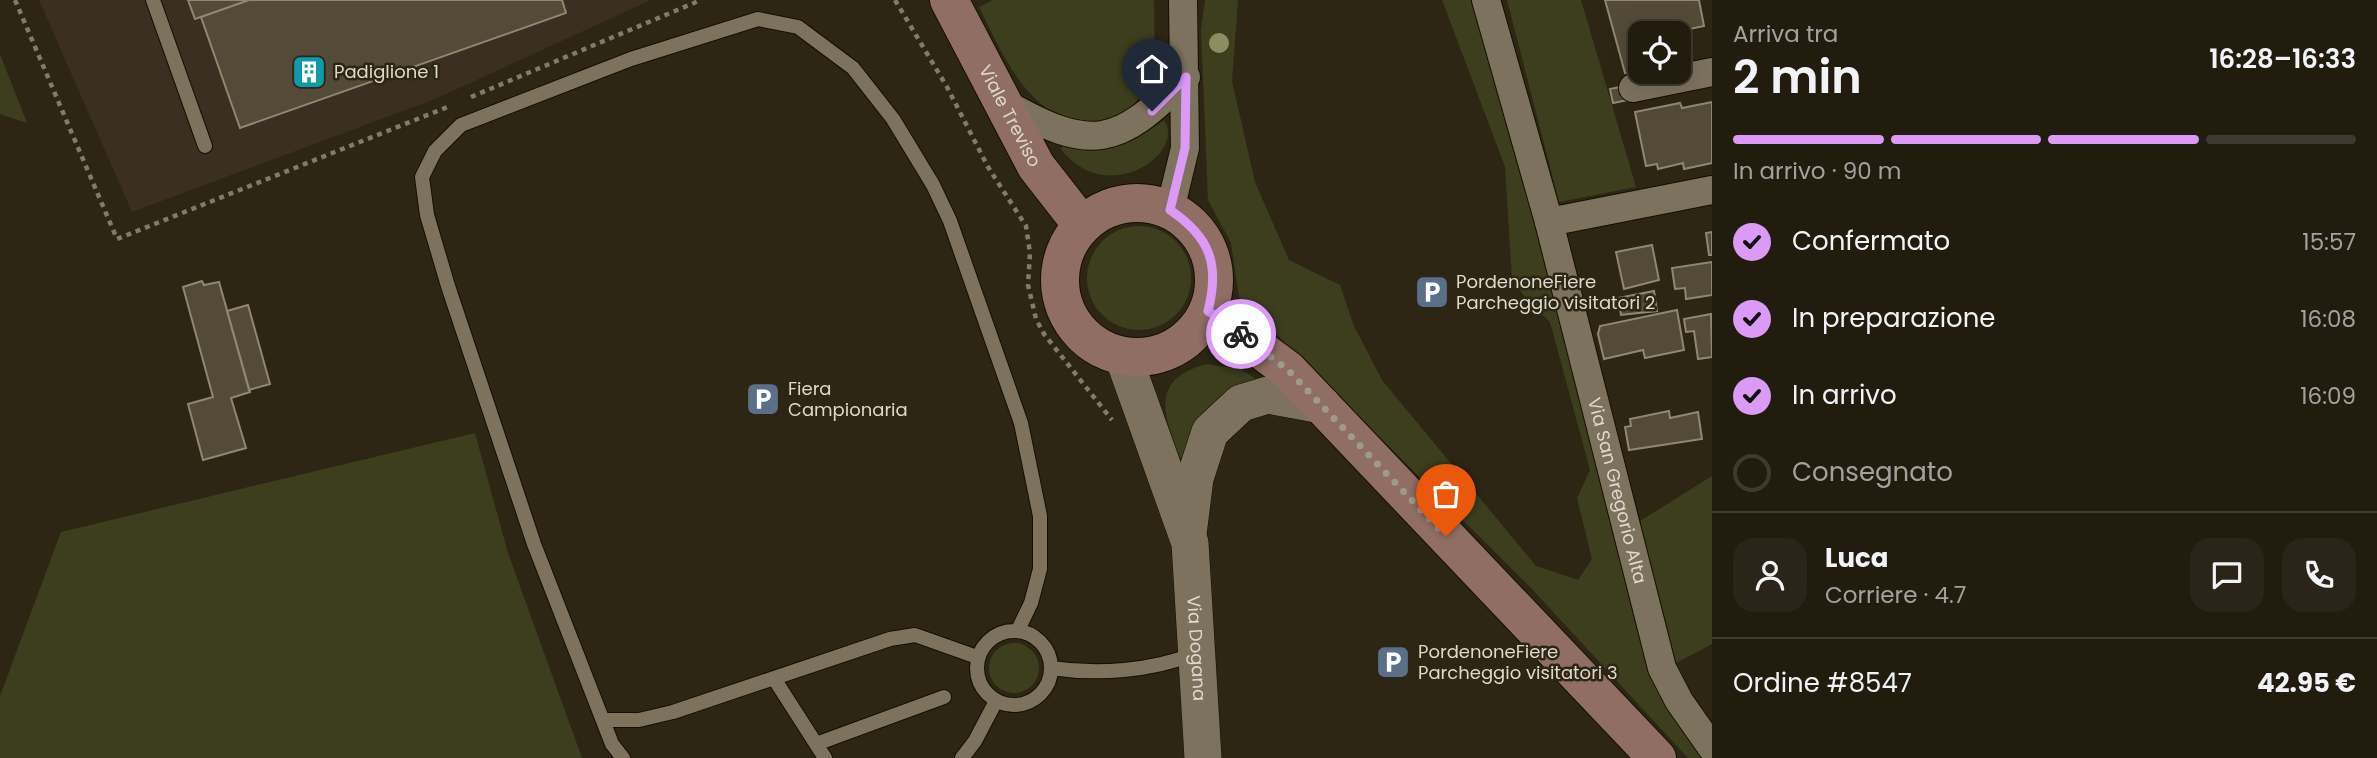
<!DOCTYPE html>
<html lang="it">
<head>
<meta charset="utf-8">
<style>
	body { margin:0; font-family:Poppins,sans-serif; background:#2a2518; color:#f1f3f6; height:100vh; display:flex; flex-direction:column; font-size:26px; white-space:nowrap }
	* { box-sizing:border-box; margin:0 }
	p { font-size:23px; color:#a2a19e }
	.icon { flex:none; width:38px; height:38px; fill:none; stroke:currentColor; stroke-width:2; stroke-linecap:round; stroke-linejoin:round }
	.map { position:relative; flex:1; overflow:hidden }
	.drawer { display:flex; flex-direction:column; background:#221c0f; width:665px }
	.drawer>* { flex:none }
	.buttons { position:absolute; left:1628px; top:21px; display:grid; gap:14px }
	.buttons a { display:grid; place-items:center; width:63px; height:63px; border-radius:14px; background:#221c0f; box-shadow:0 7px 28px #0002,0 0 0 2px #3f3a2f; font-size:35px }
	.pin { position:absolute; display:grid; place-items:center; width:60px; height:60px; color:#fff; margin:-72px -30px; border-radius:50% 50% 50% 0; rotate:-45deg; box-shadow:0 0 7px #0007 }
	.pin .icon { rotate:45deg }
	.courier { position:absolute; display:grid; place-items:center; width:70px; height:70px; margin:-35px; border:5px solid #da9af6; border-radius:50%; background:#fff; color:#222; box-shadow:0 2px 9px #0007 }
	.summary em { font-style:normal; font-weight:600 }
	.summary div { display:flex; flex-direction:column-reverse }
	.summary { display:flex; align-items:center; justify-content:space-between; height:119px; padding:0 21px }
	h1 { font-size:46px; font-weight:600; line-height:52px }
	.bar { display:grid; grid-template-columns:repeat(4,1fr); gap:10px 7px; align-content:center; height:84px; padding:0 21px }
	.bar i { height:9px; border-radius:5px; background:#3f3a2f }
	.bar .current { background:#da9af6 }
	.bar p { grid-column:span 4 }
	.line { display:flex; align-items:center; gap:18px; padding:0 21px; border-top:2px solid #3f3a2f }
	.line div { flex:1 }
	.round { display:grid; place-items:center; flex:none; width:74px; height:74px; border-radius:21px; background:#2a2518 }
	ol { padding:0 21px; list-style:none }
	li { display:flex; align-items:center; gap:21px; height:77px }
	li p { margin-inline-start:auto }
	li .icon { padding:7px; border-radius:50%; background:#da9af6; color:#111; stroke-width:4 }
	li:last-child { color:#a2a19e }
	li i { width:38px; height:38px; border:4px solid #3f3a2f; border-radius:50% }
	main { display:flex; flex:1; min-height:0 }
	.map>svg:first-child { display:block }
</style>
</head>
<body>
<main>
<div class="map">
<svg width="1712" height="758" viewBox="0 0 1712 758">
	<rect width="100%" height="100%" fill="#2e2614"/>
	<path fill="#3b2f21" d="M 39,0 L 651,0 L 435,99 L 132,212 Z"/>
	<path fill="#3c3e1d" d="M 993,0 L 1154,0 L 1155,65 L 1150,82 L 1124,118 C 1111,120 1093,125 1080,123 C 1024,111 1002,52 979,7 Z
		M 1205,0 L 1238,0 L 1232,81 L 1255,182 L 1289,260 L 1340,285 L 1353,324 L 1382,380 L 1536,566 L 1578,580 L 1592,559 L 1577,498 L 1590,470 L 1550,322 L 1526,299 L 1512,278 L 1505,167 L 1442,0 L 1473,0 L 1485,30 L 1620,539 L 1710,758 L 1688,758 L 1531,588 L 1239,297 L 1231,243 L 1208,200 L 1201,30 Z
		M 1507,0 L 1581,0 L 1636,187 L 1559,202 Z
		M 0,54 L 27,123 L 0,114 Z
		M 1164,120 C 1187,153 1107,209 1061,149 L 1063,144 C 1103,159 1132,144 1164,120 Z
		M1087 278a52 52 0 1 1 104 0a52 52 0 1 1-104 0Z
		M 1207,364 L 1241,369 L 1260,382 L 1192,439 L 1181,459 C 1164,417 1148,379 1207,364 Z
		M 475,433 L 508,553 L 582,758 L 0,758 L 0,696 L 61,532 Z
		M 1712,476 L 1712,644 L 1676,663 L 1640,521 Z
		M989 668a25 25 0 1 1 50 0a25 25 0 1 1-50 0Z"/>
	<path fill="#534a37" stroke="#908772" stroke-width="2" d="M 188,0 L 249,0 L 195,19 Z
		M 249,0 L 562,0 L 566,13 L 240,128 L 201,17 Z
		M 1605,0 L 1699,0 L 1704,26 L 1671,33 L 1640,33 L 1640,70 L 1625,73 Z
		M 1625,86 L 1628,100 L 1613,103 L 1610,89 Z
		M 1712,102 L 1712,163 L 1684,169 L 1683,163 L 1658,169 L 1657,164 L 1646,166 L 1635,112 L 1680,103 L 1682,108 Z
		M 1712,232 L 1712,255 L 1709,255 L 1706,233 Z
		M 1652,245 L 1659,280 L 1624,289 L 1616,252 Z
		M 1712,262 L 1712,295 L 1686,299 L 1685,288 L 1675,289 L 1672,268 Z
		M 202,281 L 204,285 L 219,282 L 250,392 L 231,398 L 246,448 L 203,460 L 188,404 L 213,397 L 183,287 Z
		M 1654,291 L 1657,311 L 1621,315 L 1618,298 Z
		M 248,305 L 270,384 L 249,390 L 227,311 Z
		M 1677,310 L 1684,350 L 1645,358 L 1643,350 L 1604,359 L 1598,334 L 1600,326 Z
		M 1711,314 L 1712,357 L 1698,359 L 1694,331 L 1686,332 L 1684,319 Z
		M 1669,411 L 1670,418 L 1698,412 L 1702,439 L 1629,450 L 1625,427 L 1631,426 L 1630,419 Z"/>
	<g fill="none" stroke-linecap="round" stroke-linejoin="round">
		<g stroke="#160f01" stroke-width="16">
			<path id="service" d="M 153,0 L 205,146
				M977 668a37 37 0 1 1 74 0a37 37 0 1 1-74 0Z
				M 1051,668 C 1098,675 1151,671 1194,654
				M 775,680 L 825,758
				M 603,720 L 639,720 L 673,712 L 890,639 L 915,635 L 977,657
				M 816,744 L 944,697
				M 623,758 L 612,744 L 534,544 L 448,286 L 427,215 L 422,177 L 435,151 L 461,125 L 631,59 L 758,19 L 798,27 L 853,68 L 893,119 L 933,185 L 950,221 L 1021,423 L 1040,516 L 1040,569 L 1031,603 L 1018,630
				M 962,758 L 975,741 L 996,701"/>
		</g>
		<g stroke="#160f01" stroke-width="30">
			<g id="minor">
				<path id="s1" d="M 1486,0 L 1549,222 L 1662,668 L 1679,701 L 1712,748"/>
				<path d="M 1633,88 L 1712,72"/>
				<path d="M 1004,103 C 1092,153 1117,147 1186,77"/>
				<path d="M 1170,210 L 1185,148 L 1183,0"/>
				<path d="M 1549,222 L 1712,190"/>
			</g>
		</g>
		<g stroke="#160f01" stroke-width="38">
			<g id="tertiary">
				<path id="s2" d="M 1123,356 L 1190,543 L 1203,758"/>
				<path d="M 1188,534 L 1195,478 L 1210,432 L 1241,403 L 1268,395 L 1322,405"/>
			</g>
		</g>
		<g stroke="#160f01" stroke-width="40">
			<g id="secondary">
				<path id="s3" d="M 949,0 L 1036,166 L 1082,225"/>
				<circle cx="1137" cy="280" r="77"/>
				<path d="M 1208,311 L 1288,370 L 1657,758"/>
			</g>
		</g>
		<path stroke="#827b6c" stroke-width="4.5" stroke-dasharray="5 5" stroke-linecap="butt" d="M 15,0 L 117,239 L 450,106
			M 895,0 L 947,87 L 988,167 L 1026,226 L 1030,253 L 1028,285 L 1036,319 L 1044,334 L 1112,420
			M 471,97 L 701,0"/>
		<use href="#service" stroke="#7c725e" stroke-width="14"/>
		<use href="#minor" stroke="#7c725e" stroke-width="28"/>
		<use href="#tertiary" stroke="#7c725e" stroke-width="37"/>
		<use href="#secondary" stroke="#906e64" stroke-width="38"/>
	</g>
	<circle fill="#8e8d62" cx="1219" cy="43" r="10"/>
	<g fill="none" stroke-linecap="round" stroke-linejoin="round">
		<path stroke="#a09a8c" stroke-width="7" stroke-dasharray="0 12.6" d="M 1241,334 L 1288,370 L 1446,536"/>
		<path stroke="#da9af6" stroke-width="9" d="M 1152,111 L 1186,77 L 1185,148 L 1170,210 C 1210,237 1220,264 1208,311 L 1241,334"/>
	</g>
	<defs>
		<g id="building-square" transform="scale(1.75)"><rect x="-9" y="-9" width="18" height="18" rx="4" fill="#0f9aa8" stroke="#2e2614"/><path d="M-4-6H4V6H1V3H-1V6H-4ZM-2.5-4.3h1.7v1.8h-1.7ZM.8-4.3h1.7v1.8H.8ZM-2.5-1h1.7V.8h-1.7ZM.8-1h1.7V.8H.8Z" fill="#fff"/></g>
		<g id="parking-square" transform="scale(1.75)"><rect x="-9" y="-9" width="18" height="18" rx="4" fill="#5c6f8a" stroke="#2e2614"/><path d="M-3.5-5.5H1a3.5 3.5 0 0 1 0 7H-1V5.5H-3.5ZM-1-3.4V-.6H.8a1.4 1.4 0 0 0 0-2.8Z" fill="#fff"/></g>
	</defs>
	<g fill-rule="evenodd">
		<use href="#building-square" x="309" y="72"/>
		<use href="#parking-square" x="1432" y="292"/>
		<use href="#parking-square" x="763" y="399"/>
		<use href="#parking-square" x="1393" y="662"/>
	</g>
	<g text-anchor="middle" stroke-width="5" stroke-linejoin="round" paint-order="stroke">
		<g font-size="18" fill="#ded9cd" stroke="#2e2614" text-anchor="start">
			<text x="334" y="78">Padiglione 1</text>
			<text x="1456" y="288">PordenoneFiere<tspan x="1456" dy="21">Parcheggio visitatori 2</tspan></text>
			<text x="788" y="395">Fiera<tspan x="788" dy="21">Campionaria</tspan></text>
			<text x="1418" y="658">PordenoneFiere<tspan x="1418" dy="21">Parcheggio visitatori 3</tspan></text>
		</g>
		<g font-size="18" fill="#ded9cd" stroke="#2e2614">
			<text dy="6" stroke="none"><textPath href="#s3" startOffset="131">Viale Treviso</textPath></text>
			<text dy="6" stroke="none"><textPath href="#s1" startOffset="508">Via San Gregorio Alta</textPath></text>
			<text dy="6" stroke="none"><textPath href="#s2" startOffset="304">Via Dogana</textPath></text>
		</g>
	</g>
</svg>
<div class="buttons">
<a><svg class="icon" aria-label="locate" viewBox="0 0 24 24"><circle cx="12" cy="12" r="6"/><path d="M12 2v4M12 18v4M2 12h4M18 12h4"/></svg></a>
</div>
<div class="pin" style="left:1446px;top:536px;background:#ea580c"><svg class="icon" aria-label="bag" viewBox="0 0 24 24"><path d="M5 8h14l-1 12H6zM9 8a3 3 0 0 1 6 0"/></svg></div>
<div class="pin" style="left:1152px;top:111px;background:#1f2937"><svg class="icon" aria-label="home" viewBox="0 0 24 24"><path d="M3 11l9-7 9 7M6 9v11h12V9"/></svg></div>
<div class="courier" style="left:1241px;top:334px"><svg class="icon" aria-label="bike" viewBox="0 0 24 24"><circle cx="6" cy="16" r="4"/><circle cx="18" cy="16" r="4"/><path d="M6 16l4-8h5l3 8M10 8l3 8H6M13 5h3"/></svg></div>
</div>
<section class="drawer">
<div class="summary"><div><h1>2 min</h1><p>Arriva tra</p></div><em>16:28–16:33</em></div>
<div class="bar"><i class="current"></i><i class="current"></i><i class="current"></i><i></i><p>In arrivo · 90 m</p></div>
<ol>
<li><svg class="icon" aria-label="check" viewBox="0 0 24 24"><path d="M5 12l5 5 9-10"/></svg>Confermato<p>15:57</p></li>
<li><svg class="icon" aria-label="check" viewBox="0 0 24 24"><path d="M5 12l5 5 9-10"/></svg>In preparazione<p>16:08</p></li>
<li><svg class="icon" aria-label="check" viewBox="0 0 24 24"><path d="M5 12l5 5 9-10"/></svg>In arrivo<p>16:09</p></li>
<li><i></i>Consegnato</li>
</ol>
<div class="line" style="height:126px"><a class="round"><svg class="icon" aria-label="person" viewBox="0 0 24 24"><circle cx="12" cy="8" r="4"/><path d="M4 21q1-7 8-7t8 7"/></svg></a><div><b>Luca</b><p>Corriere · 4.7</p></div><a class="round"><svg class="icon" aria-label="chat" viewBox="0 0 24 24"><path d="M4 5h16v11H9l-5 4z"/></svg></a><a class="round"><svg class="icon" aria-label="phone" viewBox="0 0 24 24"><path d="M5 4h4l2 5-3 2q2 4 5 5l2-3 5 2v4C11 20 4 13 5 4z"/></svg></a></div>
<div class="line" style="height:91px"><div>Ordine #8547</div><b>42.95 €</b></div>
</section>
</main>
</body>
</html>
